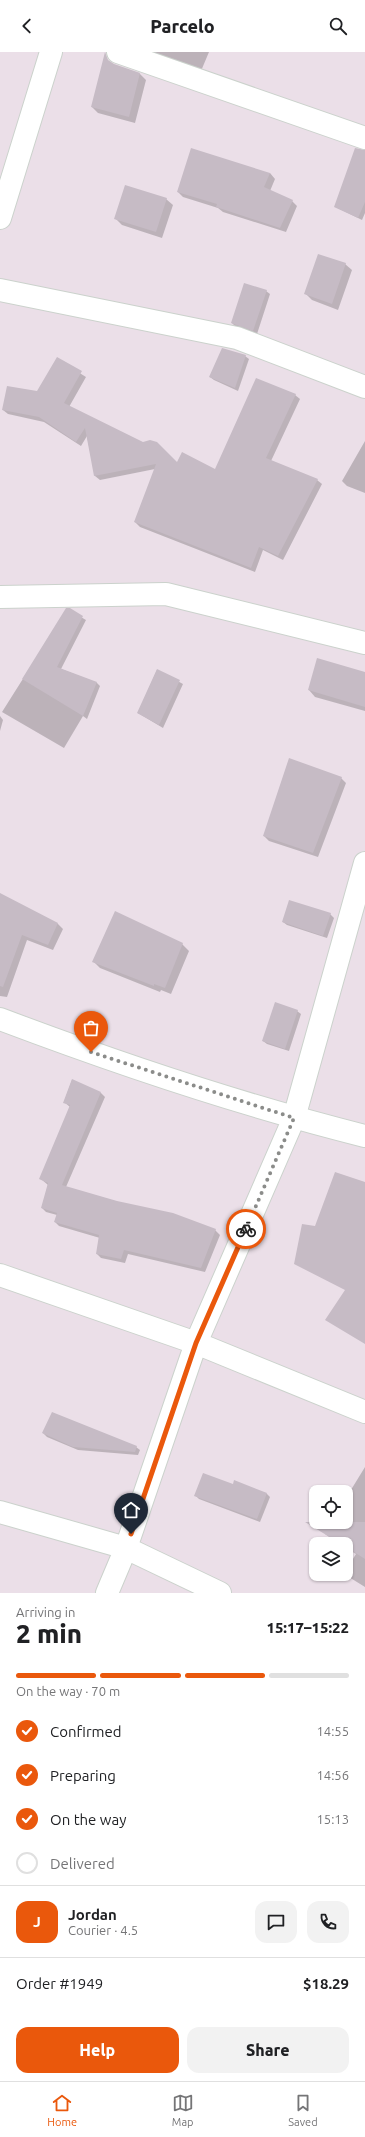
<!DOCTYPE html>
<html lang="en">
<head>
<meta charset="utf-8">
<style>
	body { margin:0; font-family:Ubuntu,sans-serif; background:#f2f2f2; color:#202124; height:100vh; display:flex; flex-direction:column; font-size:15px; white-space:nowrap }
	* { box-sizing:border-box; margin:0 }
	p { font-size:13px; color:#757577 }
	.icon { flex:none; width:22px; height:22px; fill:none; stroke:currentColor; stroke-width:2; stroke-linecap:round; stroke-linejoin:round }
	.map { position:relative; height:1541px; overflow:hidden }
	.sheet { display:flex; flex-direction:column; background:#fff; flex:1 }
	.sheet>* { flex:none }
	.tools { position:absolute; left:309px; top:1433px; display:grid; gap:8px }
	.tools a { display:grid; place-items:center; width:44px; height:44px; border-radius:8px; background:#fff; box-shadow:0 1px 3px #0004; font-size:20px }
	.pin { position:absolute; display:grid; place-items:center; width:34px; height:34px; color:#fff; margin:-41px -17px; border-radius:50% 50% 50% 0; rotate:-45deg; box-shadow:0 0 4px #0007 }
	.pin .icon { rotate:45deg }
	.courier { position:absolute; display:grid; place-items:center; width:40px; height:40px; margin:-20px; border:3px solid #ea580c; border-radius:50%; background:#fff; color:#222; box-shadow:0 1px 5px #0007 }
	.headline em { font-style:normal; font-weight:800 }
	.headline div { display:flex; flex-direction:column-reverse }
	.headline { display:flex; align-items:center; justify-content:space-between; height:68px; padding:0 16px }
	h1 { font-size:26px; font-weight:800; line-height:30px }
	.bar { display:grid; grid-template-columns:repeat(4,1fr); gap:6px 4px; align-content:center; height:48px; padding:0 16px }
	.bar i { height:5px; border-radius:3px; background:#e0e0e0 }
	.bar .active { background:#ea580c }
	.bar p { grid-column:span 4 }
	.line { display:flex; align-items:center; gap:10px; padding:0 16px; border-top:1px solid #e0e0e0 }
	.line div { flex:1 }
	.round { display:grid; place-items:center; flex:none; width:42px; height:42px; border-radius:12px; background:#f2f2f2 }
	ol { padding:0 16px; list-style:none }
	li { display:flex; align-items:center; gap:12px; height:44px }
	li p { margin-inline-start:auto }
	li .icon { padding:4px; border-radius:50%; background:#ea580c; color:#fff; stroke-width:4 }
	li:last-child { color:#757577 }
	li i { width:22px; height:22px; border:2px solid #e0e0e0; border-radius:50% }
	.action { display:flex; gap:8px; margin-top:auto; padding:8px 16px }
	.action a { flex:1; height:46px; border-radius:12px; background:#ea580c; color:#fff; font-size:16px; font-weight:800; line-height:46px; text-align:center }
	.action a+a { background:#f2f2f2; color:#202124 }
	header { display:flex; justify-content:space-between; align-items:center; height:52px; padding:0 16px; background:#fff; font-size:18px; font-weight:800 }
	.dock { display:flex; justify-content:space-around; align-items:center; height:56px; border-top:1px solid #e0e0e0; background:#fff; font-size:11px; color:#757577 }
	.dock a { display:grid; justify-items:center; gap:2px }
	.dock .active { color:#ea580c }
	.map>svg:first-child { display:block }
</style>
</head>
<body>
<header><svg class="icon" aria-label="back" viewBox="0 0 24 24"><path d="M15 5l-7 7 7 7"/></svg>Parcelo<svg class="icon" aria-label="search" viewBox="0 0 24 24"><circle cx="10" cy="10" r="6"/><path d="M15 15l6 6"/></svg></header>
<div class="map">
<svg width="365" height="1541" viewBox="0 0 365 1541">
	<rect width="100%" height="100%" fill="#ebdfe8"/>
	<path fill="#0003" d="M 147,0 L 209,0 L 201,19 Z
		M 113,13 L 140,22 L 146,28 L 135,71 L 98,61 L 92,55 Z
		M 270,121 L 275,127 L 270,139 L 292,149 L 297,154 L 286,180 L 223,160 L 218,156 L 183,145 L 178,140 Z
		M 365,121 L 365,161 L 362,168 L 336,155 Z
		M 166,147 L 173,153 L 162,186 L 122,173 L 116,167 Z
		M 345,212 L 352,218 L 338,258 L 312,248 L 305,241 Z
		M 266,239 L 270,242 L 257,282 L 235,274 L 232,271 Z
		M 245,304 L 249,307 L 238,339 L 214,328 L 210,325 Z
		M 57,307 L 86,325 L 69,355 L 178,412 L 216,418 L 295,343 L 300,347 L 271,409 L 317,428 L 322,432 L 283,508 L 263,498 L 255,520 L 140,475 L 135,470 L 155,417 L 100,428 L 95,424 L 87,384 L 81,394 L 44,370 L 8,362 L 3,358 L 38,340 Z
		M 365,389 L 365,441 L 347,434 L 342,429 Z
		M 67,557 L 86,568 L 61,617 L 97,631 L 100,634 L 87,667 L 83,664 L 64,696 L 2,660 Z
		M 157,618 L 183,632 L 163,676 L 138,661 Z
		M 365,621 L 365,659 L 315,645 L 309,638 Z
		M 0,664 L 3,668 L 0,679 Z
		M 341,726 L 346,731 L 318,805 L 269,789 L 264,784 Z
		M 0,842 L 58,872 L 63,877 L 53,898 L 27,888 L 7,945 L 0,944 Z
		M 330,862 L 334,866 L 327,886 L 287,873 L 283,870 Z
		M 182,892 L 189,899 L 171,942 L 161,938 L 160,940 L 100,916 L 93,909 Z
		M 297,959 L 301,962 L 289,999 L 267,992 L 263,989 Z
		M 72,1028 L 101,1041 L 105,1045 L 66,1135 L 215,1178 L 220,1183 L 205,1220 L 128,1202 L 125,1211 L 101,1206 L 97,1202 L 100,1186 L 59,1174 L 55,1170 L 57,1163 L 46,1160 L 42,1156 L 48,1133 L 41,1127 L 70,1055 L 64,1050 Z
		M 43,1381 L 136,1395 L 140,1398 L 138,1403 L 78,1398 L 47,1385 Z
		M 365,1415 L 365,1535 L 344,1522 L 346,1522 L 346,1518 L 356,1502 L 346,1496 L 346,1492 L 340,1492 L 325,1482 L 332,1470 L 346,1470 L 346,1446 Z
		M 234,1433 L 267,1442 L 270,1445 L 260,1470 L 199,1447 L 196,1444 Z"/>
	<path fill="#c6bbc5" d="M 105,0 L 108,8 L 114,12 L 140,21 L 129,65 L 91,55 Z
		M 191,96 L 270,121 L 264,135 L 293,148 L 280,176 L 216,155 L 217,152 L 177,140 Z
		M 355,96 L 365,98 L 365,150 L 358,166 L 334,155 Z
		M 125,133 L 167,146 L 156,180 L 114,167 Z
		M 318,202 L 346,211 L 332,252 L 304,242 Z
		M 244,231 L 267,238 L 253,279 L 231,271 Z
		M 222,296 L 246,303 L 235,336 L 209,325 Z
		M 57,305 L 82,319 L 64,351 L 143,390 L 150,388 L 157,390 L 177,410 L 182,400 L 215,417 L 256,326 L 296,342 L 266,406 L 318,427 L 278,504 L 259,495 L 251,516 L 134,470 L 156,412 L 94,424 L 85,376 L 76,390 L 39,365 L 2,358 L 7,334 L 37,339 Z
		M 66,556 L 70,556 L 83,564 L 57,615 L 97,630 L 83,664 L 22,627 Z
		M 317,606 L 365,620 L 365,655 L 308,638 Z
		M 157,617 L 180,628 L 159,673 L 137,661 Z
		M 289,706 L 342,725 L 313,801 L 263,784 Z
		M 0,841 L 58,871 L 48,893 L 22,883 L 3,935 L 0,934 Z
		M 289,848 L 331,861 L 323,884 L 282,870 Z
		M 115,859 L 183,891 L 165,936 L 154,932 L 154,934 L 92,910 Z
		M 275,950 L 298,958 L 285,997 L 262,989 Z
		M 72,1027 L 101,1040 L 62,1133 L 117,1149 L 173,1161 L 216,1177 L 201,1216 L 124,1198 L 121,1207 L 96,1202 L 99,1183 L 54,1170 L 57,1161 L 41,1156 L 48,1131 L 39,1127 L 70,1053 L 63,1051 Z
		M 335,1120 L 365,1130 L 365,1292 L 325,1268 L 345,1238 L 294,1212 L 302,1172 L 315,1174 Z
		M 52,1360 L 137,1394 L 135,1400 L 73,1395 L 42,1381 Z
		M 203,1421 L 233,1432 L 234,1428 L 267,1441 L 257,1467 L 194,1444 Z
		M 305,1470 L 365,1470 L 365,1507 L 346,1495 L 346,1492 L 341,1492 Z"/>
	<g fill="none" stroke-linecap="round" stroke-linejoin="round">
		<g stroke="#cbd2cc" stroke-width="24">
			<path id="street" d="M 118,0 L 365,86
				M 0,166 L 51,0
				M 0,238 L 237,286 L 365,335
				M 0,545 L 166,542 L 365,591
				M 0,967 C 119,1012 241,1053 365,1084
				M 0,1223 L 196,1291 L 365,1360
				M 0,1460 L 126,1496 L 220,1541
				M 107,1541 L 126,1496 L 196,1291 L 294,1066 L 365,811"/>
		</g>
		<use href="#street" stroke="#fff" stroke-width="22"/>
	</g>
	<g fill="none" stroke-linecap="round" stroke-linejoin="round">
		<path stroke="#8b8c8a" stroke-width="4" stroke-dasharray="0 7.2" d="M 91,1000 L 294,1066 L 246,1177"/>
		<path stroke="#ea580c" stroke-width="5" d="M 131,1482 L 196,1291 L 246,1177"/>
	</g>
</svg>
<div class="tools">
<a><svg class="icon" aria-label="locate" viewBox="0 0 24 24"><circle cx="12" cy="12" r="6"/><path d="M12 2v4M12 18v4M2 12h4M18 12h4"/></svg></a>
<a><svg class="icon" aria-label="layers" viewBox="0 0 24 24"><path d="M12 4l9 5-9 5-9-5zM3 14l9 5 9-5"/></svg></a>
</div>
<div class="pin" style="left:91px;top:1000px;background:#ea580c"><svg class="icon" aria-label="bag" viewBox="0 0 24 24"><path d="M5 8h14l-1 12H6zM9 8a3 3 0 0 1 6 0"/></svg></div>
<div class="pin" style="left:131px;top:1482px;background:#1f2937"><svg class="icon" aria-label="home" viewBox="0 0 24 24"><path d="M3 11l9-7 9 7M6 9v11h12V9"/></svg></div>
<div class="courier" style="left:246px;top:1177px"><svg class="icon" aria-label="bike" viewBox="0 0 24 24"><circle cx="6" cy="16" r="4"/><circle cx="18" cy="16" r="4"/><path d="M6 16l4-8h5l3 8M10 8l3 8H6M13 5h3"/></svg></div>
</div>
<section class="sheet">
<div class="headline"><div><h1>2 min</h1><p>Arriving in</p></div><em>15:17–15:22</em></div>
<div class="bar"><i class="active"></i><i class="active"></i><i class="active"></i><i></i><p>On the way · 70 m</p></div>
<ol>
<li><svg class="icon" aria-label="check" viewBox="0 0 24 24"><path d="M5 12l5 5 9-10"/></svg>Confirmed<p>14:55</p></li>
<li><svg class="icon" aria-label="check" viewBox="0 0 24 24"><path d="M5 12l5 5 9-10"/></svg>Preparing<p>14:56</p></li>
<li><svg class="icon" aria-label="check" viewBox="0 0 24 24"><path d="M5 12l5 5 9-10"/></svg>On the way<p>15:13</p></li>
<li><i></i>Delivered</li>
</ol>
<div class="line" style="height:72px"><b class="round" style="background:#ea580c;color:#fff">J</b><div><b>Jordan</b><p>Courier · 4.5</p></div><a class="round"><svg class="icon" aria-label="chat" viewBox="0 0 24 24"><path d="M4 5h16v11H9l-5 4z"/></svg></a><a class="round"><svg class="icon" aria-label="phone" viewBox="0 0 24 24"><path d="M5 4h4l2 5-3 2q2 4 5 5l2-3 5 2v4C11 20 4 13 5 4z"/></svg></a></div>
<div class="line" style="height:52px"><div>Order #1949</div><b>$18.29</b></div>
<div class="action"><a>Help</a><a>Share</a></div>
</section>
<nav class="dock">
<a class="active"><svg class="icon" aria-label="home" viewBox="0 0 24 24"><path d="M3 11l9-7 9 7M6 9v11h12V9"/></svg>Home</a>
<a><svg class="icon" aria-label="map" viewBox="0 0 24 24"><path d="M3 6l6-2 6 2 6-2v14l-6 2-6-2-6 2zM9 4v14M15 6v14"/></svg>Map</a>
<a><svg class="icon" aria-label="saved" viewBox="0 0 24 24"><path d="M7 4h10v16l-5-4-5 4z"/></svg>Saved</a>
</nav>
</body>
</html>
